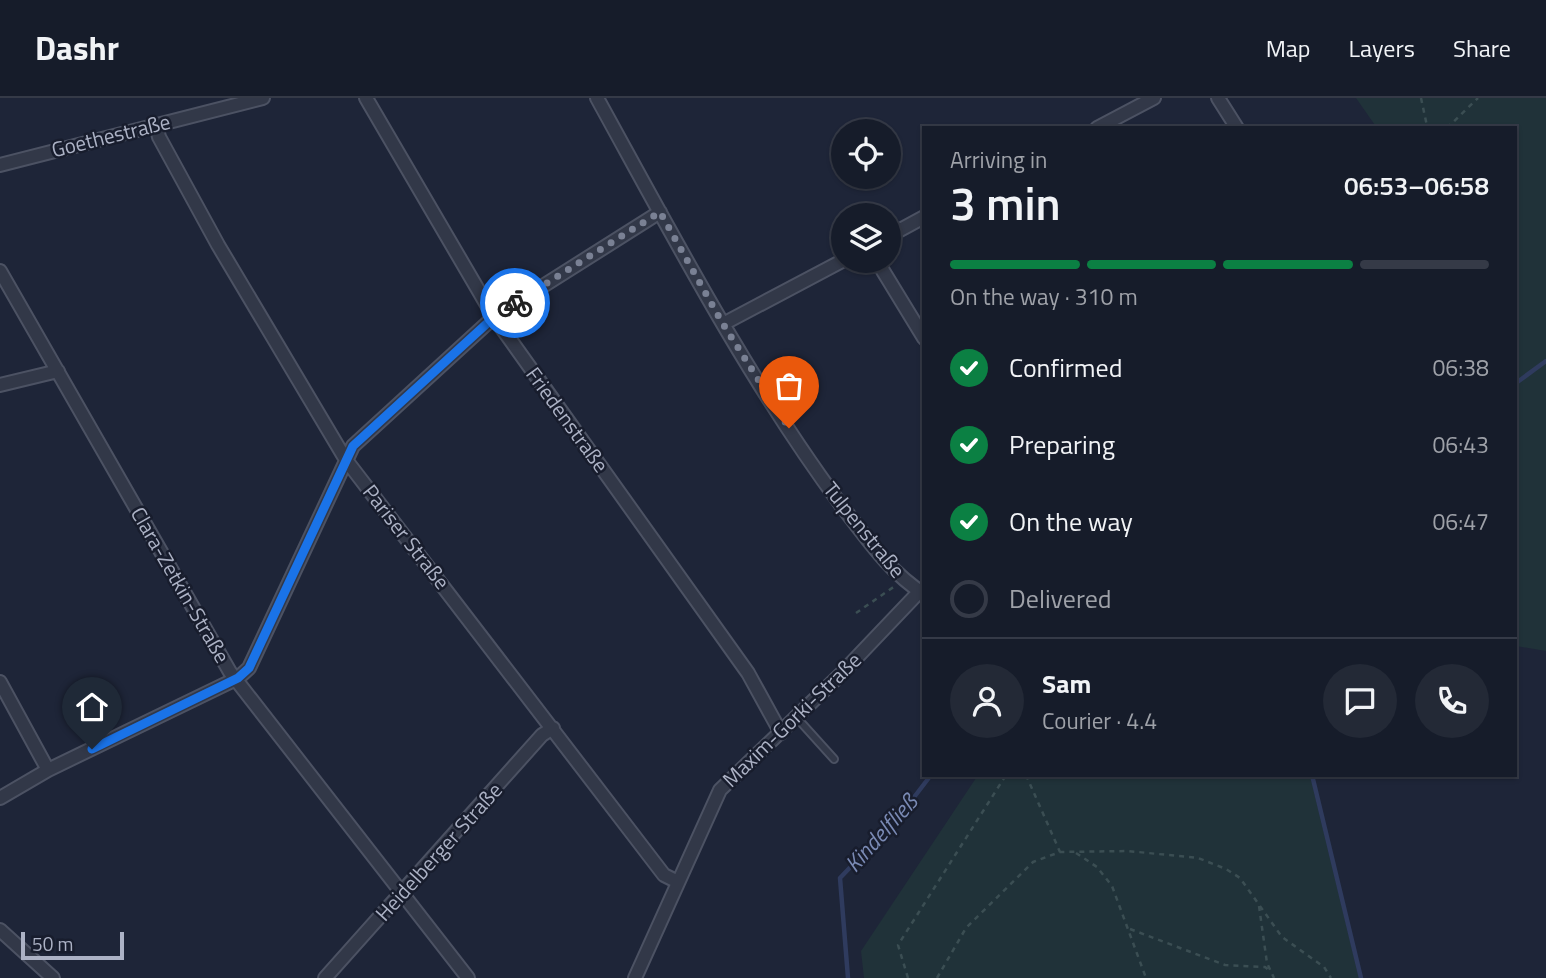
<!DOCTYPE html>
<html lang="en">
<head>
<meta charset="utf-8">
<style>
	body { margin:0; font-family:"Titillium Web",sans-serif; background:#232936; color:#f1f3f6; height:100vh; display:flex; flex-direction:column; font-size:26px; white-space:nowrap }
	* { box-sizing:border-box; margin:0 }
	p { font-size:23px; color:#9ea1a8 }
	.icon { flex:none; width:38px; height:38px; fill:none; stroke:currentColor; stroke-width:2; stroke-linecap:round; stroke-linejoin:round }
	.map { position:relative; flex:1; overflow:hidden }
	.side { position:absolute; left:922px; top:28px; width:595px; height:651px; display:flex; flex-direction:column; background:#161c2a; border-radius:0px; box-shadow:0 2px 5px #0004,0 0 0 2px #353a47 }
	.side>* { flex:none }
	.tools { position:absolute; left:831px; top:21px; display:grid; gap:14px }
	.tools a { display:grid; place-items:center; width:70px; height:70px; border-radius:50%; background:#161c2a; box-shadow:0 2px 5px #0004,0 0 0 2px #353a47; font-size:35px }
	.scale { position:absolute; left:21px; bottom:18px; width:103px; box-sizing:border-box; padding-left:7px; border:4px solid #acb2c5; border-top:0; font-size:19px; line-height:24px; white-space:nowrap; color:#acb2c5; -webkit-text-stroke:5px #181d2d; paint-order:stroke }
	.pin { position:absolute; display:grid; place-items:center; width:60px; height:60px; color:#fff; margin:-72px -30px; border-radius:50% 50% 50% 0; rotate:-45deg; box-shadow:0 0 7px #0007 }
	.pin .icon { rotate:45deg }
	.courier { position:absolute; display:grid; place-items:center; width:70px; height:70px; margin:-35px; border:5px solid #1a73e8; border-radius:50%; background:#fff; color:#222; box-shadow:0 2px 9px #0007 }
	.overview em { font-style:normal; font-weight:600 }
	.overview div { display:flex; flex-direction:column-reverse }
	.overview { display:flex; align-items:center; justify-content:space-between; height:119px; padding:0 28px }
	h1 { font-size:46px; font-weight:600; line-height:52px }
	.bar { display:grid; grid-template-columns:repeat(4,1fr); gap:10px 7px; align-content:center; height:84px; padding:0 28px }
	.bar i { height:9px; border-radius:5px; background:#353a47 }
	.bar .current { background:#0b8043 }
	.bar p { grid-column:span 4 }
	.line { display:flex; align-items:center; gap:18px; padding:0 28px; border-top:2px solid #353a47 }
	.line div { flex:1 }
	.round { display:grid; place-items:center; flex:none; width:74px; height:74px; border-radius:37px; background:#232936 }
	ol { padding:0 28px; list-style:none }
	li { display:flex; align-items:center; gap:21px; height:77px }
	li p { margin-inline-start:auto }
	li .icon { padding:7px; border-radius:50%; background:#0b8043; color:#fff; stroke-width:4 }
	li:last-child { color:#9ea1a8 }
	li i { width:38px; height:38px; border:4px solid #353a47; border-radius:50% }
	header { display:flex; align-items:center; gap:42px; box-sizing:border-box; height:98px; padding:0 35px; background:#161c2a; border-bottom:2px solid #353a47 }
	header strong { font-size:33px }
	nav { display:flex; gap:38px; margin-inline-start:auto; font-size:24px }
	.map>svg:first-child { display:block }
</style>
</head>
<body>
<header>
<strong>Dashr</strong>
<nav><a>Map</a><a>Layers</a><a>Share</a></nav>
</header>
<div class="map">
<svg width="1546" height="880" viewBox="0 0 1546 880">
	<rect width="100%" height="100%" fill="#1e2538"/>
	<path fill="#203239" d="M 1356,0 L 1546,0 L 1546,553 L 1516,548 L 1516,30 L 1377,30 Z
		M 978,677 L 1310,677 L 1359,880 L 864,880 L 861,853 Z"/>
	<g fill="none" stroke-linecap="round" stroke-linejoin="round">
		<path stroke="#2f3b5e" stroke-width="4.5" d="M 1516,285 L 1546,263
			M 1312,677 L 1361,880
			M 848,880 L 840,780 L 902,715 L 931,677"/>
		<g stroke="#4c5263" stroke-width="10">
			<path id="lane" d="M 797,620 L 834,661"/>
		</g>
		<g stroke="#4c5263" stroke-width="16">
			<path id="street" d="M 366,0 L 494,219 L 748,575 L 781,635
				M 597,0 C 673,138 747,280 841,407 C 866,439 889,474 924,496
				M 1218,0 L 1237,30
				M 156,27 L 159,39 L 218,147 L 346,362 L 664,777 L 678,784
				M 1097,30 L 1154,0
				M 0,67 L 263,0
				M 889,138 L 924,119
				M 877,163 L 924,240
				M 0,173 L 230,574 L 468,880
				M 723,226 L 844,162
				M 0,287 L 58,273
				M 0,584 L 48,672
				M 0,700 L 48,672 L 238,580 L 249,570 L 353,348 L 494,219 L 660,114
				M 0,832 L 53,880
				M 325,880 L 542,637 L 553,630
				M 635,880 L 720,692 L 841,576 L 920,493"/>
		</g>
		<path stroke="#3b4e53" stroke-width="2.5" stroke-dasharray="5 5" stroke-linecap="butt" d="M 1421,0 L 1427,28 L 1433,30
			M 1447,30 L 1478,0
			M 856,515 L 895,488
			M 1026,677 L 1060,754
			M 1076,755 L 1097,769 L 1112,788 L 1146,880
			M 1259,808 L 1267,865 L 1274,880
			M 1130,831 L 1225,867 L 1265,869 L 1271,874
			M 908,880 L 898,847 L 1006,677
			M 937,880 L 966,830 L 1033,764 L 1060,754 L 1128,753 L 1198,760 L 1226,771 L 1240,780 L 1282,839 L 1324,869 L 1331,880"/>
		<use href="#lane" stroke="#323848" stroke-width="6"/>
		<use href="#street" stroke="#323848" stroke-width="12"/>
	</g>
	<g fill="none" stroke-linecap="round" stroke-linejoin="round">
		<path stroke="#7a8194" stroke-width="7" stroke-dasharray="0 12.6" d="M 515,205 L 660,114 L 723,226 L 789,330"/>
		<path stroke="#1a73e8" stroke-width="9" d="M 92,651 L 238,580 L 249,570 L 353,348 L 494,219 L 515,205"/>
	</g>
	<g text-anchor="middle" stroke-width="5" stroke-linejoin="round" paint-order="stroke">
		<g font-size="21" fill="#acb2c5" stroke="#181d2d">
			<text transform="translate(111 38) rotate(-14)" y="7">Goethestraße</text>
			<text transform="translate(567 322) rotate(54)" y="7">Friedenstraße</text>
			<text transform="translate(864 432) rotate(51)" y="7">Tulpenstraße</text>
			<text transform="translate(406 439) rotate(52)" y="7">Pariser Straße</text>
			<text transform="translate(180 487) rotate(60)" y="7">Clara-Zetkin-Straße</text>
			<text transform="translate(792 622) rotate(-44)" y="7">Maxim-Gorki-Straße</text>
			<text transform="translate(439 754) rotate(-48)" y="7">Heidelberger Straße</text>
		</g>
		<g font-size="23" font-style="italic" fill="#7a8ab4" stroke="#181d2d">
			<text transform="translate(881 735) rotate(-48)" y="8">Kindelfließ</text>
		</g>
	</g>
</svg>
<div class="tools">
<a><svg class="icon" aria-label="locate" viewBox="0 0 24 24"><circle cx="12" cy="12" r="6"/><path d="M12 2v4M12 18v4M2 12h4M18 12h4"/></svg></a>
<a><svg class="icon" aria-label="layers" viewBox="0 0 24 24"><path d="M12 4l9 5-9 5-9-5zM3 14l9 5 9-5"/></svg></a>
</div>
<div class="scale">50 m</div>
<div class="pin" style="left:789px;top:330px;background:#ea580c"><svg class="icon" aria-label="bag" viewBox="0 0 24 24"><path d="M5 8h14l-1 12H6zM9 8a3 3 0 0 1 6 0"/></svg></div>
<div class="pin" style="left:92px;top:651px;background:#1f2937"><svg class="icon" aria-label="home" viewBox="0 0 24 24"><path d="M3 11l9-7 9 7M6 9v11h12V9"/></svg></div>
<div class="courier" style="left:515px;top:205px"><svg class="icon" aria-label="bike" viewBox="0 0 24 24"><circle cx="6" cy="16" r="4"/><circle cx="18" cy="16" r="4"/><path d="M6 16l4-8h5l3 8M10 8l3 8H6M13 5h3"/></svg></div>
<section class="side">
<div class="overview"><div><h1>3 min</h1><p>Arriving in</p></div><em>06:53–06:58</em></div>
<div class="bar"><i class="current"></i><i class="current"></i><i class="current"></i><i></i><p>On the way · 310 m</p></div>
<ol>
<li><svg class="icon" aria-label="check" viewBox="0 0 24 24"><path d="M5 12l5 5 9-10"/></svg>Confirmed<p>06:38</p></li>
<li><svg class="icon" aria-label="check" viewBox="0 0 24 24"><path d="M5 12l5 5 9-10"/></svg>Preparing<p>06:43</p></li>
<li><svg class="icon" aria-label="check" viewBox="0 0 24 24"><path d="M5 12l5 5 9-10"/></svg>On the way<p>06:47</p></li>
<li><i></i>Delivered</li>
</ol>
<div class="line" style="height:126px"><a class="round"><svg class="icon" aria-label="person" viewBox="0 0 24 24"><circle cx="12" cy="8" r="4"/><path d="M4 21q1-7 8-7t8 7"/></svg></a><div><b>Sam</b><p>Courier · 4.4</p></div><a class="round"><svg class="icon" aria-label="chat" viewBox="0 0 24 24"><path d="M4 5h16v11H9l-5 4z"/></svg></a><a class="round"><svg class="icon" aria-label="phone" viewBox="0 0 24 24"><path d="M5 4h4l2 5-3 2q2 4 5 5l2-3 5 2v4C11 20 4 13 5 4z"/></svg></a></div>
</section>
</div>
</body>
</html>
